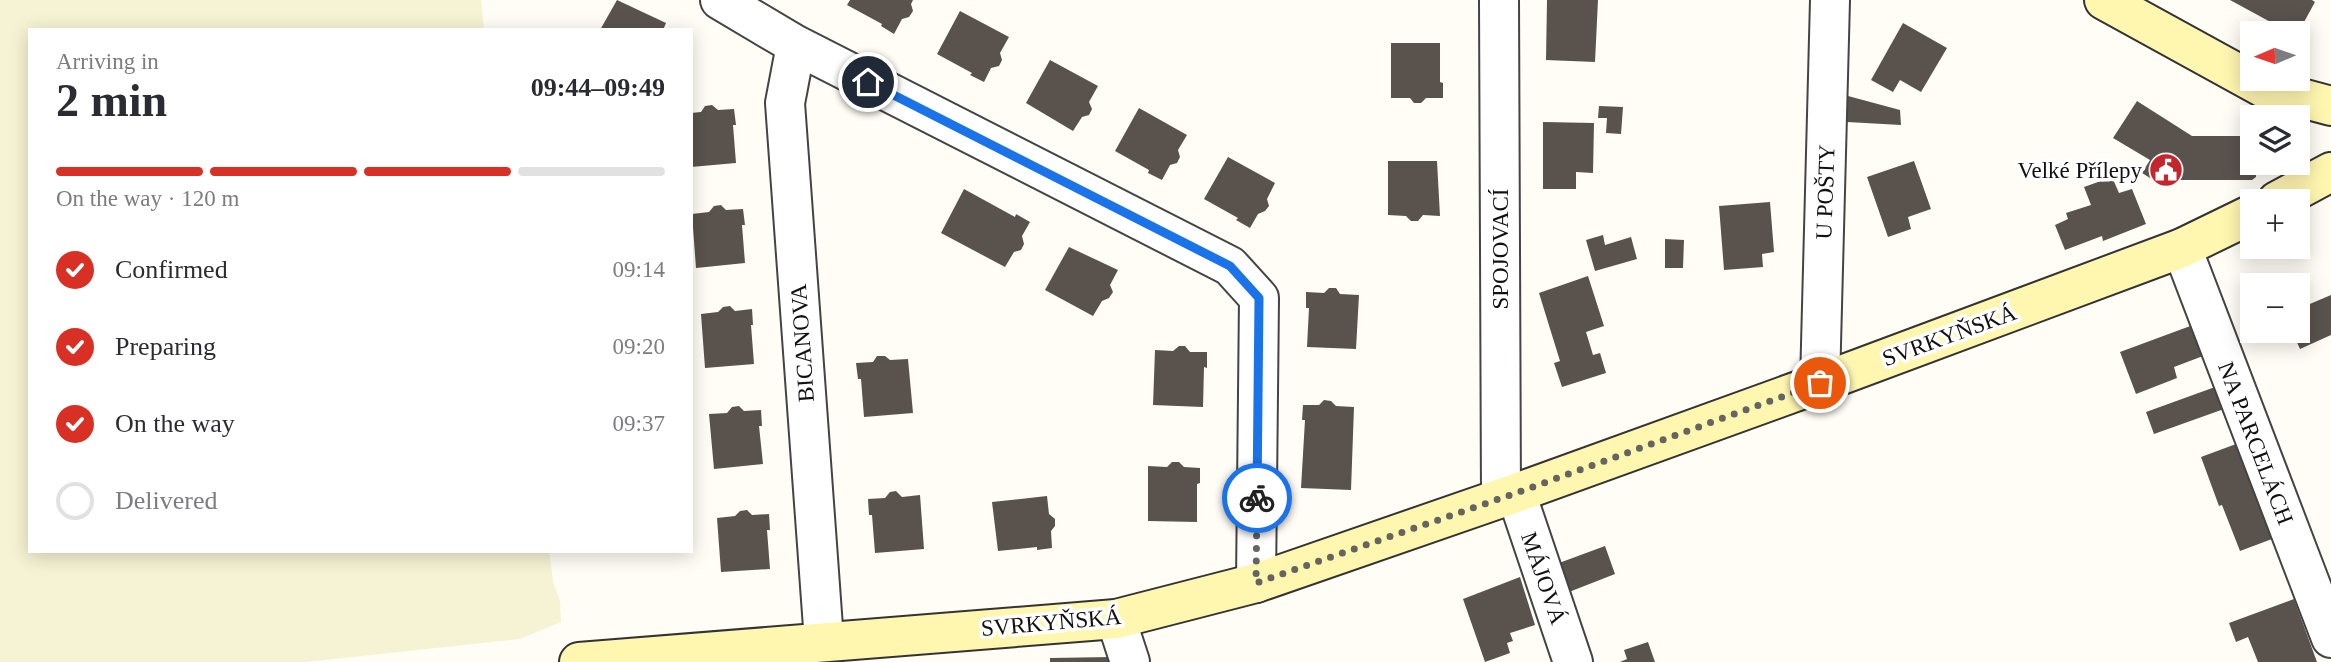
<!DOCTYPE html>
<html lang="en">
<head>
<meta charset="utf-8">
<style>
	body { margin:0; font-family:Georgia,serif; background:#f7f7f7; color:#2b2b33; height:100vh; display:flex; flex-direction:column; font-size:26px; white-space:nowrap }
	* { box-sizing:border-box; margin:0 }
	p { font-size:23px; color:#7c7c81 }
	.icon { flex:none; width:38px; height:38px; fill:none; stroke:currentColor; stroke-width:2; stroke-linecap:round; stroke-linejoin:round }
	.map { position:relative; flex:1; overflow:hidden }
	.panel { position:absolute; left:28px; top:28px; width:665px; height:525px; display:flex; flex-direction:column; background:#fff; border-radius:0px; box-shadow:0 4px 18px #0003 }
	.panel>* { flex:none }
	.needle { width:46px; rotate:268deg }
	.fabs { position:absolute; left:2240px; top:21px; display:grid; gap:14px }
	.fabs a { display:grid; place-items:center; width:70px; height:70px; border-radius:0px; background:#fff; box-shadow:0 4px 18px #0003; font-size:35px }
	.pin { position:absolute; display:grid; place-items:center; width:60px; height:60px; color:#fff; margin:-30px; border:4px solid #fff; border-radius:50%; box-shadow:0 2px 7px #0007 }
	.courier { position:absolute; display:grid; place-items:center; width:70px; height:70px; margin:-35px; border:5px solid #1a73e8; border-radius:50%; background:#fff; color:#222; box-shadow:0 2px 9px #0007 }
	.overview em { font-style:normal; font-weight:700 }
	.overview div { display:flex; flex-direction:column-reverse }
	.overview { display:flex; align-items:center; justify-content:space-between; height:119px; padding:0 28px }
	h1 { font-size:46px; font-weight:700; line-height:52px }
	.bar { display:grid; grid-template-columns:repeat(4,1fr); gap:10px 7px; align-content:center; height:84px; padding:0 28px }
	.bar i { height:9px; border-radius:5px; background:#e1e1e2 }
	.bar .active { background:#d93025 }
	.bar p { grid-column:span 4 }
	ol { padding:0 28px; list-style:none }
	li { display:flex; align-items:center; gap:21px; height:77px }
	li p { margin-inline-start:auto }
	li .icon { padding:7px; border-radius:50%; background:#d93025; color:#fff; stroke-width:4 }
	li:last-child { color:#7c7c81 }
	li i { width:38px; height:38px; border:4px solid #e1e1e2; border-radius:50% }
	.map>svg:first-child { display:block }
</style>
</head>
<body>
<div class="map">
<svg width="2331" height="662" viewBox="0 0 2331 662">
	<rect width="100%" height="100%" fill="#fffdf5"/>
	<path fill="#f6f3d4" d="M 0,0 L 481,0 L 484,30 L 30,30 L 30,551 L 549,551 L 553,581 L 560,601 L 561,622 L 520,639 L 306,662 L 0,662 Z"/>
	<path fill="#5a524d" d="M 617,0 L 666,23 L 663,30 L 600,30 Z
		M 850,0 L 913,0 L 911,4 L 913,11 L 909,17 L 902,19 L 894,34 L 881,26 L 882,24 L 847,5 Z
		M 1547,0 L 1598,0 L 1595,62 L 1546,60 Z
		M 2230,0 L 2312,0 L 2315,2 L 2298,33 L 2291,33 Z
		M 960,11 L 1009,37 L 1000,53 L 1002,60 L 999,66 L 991,68 L 984,82 L 970,75 L 972,73 L 937,54 Z
		M 1903,23 L 1947,48 L 1921,92 L 1900,80 L 1893,92 L 1871,80 Z
		M 1391,43 L 1440,43 L 1440,82 L 1443,83 L 1443,98 L 1426,98 L 1421,103 L 1414,103 L 1410,98 L 1391,98 Z
		M 1050,60 L 1098,86 L 1089,102 L 1092,109 L 1089,115 L 1082,117 L 1073,131 L 1026,103 Z
		M 1848,96 L 1900,110 L 1901,125 L 1847,122 Z
		M 2137,101 L 2192,136 L 2252,136 L 2252,163 L 2256,163 L 2256,177 L 2252,180 L 2180,180 L 2171,174 L 2163,186 L 2142,173 L 2150,160 L 2113,138 Z
		M 712,105 L 718,110 L 734,109 L 736,125 L 733,125 L 736,163 L 691,167 L 691,113 L 701,112 L 705,106 Z
		M 1599,106 L 1623,107 L 1621,134 L 1606,133 L 1607,118 L 1598,118 Z
		M 1139,108 L 1187,135 L 1178,150 L 1180,157 L 1177,163 L 1170,165 L 1162,180 L 1148,173 L 1149,170 L 1115,151 Z
		M 1543,122 L 1594,123 L 1593,173 L 1576,172 L 1576,189 L 1543,189 Z
		M 1228,157 L 1275,183 L 1267,199 L 1269,206 L 1265,211 L 1258,214 L 1250,228 L 1236,220 L 1238,218 L 1204,199 Z
		M 1388,161 L 1437,161 L 1440,216 L 1423,215 L 1418,221 L 1411,221 L 1406,216 L 1388,215 Z
		M 1914,161 L 1931,209 L 1908,217 L 1911,229 L 1888,237 L 1867,177 Z
		M 2112,177 L 2119,193 L 2132,189 L 2146,224 L 2103,241 L 2102,236 L 2065,250 L 2055,225 L 2068,219 L 2066,213 L 2091,205 L 2084,187 Z
		M 964,189 L 1015,217 L 1016,214 L 1030,222 L 1022,236 L 1024,244 L 1021,250 L 1014,252 L 1005,267 L 941,233 Z
		M 1770,202 L 1774,252 L 1762,254 L 1763,267 L 1724,270 L 1719,206 Z
		M 721,205 L 726,210 L 743,209 L 745,225 L 742,225 L 745,263 L 696,268 L 692,214 L 709,212 L 714,206 Z
		M 1603,235 L 1605,245 L 1631,237 L 1637,259 L 1595,271 L 1586,240 Z
		M 1665,239 L 1684,240 L 1683,268 L 1665,268 Z
		M 1069,247 L 1118,270 L 1110,285 L 1113,292 L 1109,298 L 1102,301 L 1093,316 L 1045,290 Z
		M 1588,276 L 1604,326 L 1586,332 L 1593,355 L 1600,353 L 1606,373 L 1562,387 L 1554,363 L 1560,361 L 1539,293 Z
		M 1329,288 L 1336,288 L 1340,294 L 1359,295 L 1356,349 L 1307,347 L 1309,308 L 1306,308 L 1306,292 L 1324,293 Z
		M 2331,295 L 2331,335 L 2300,349 L 2292,331 L 2298,331 L 2298,309 Z
		M 730,306 L 735,311 L 752,309 L 753,325 L 751,325 L 754,364 L 705,368 L 701,314 L 718,312 L 723,307 Z
		M 2193,325 L 2203,356 L 2174,367 L 2177,378 L 2136,394 L 2120,352 Z
		M 1179,346 L 1185,346 L 1190,352 L 1207,352 L 1207,368 L 1204,367 L 1203,407 L 1153,405 L 1155,350 L 1173,351 Z
		M 877,356 L 885,356 L 890,360 L 908,359 L 913,413 L 864,417 L 861,379 L 858,379 L 856,363 L 873,362 Z
		M 2215,387 L 2224,409 L 2154,434 L 2146,412 Z
		M 1324,400 L 1331,401 L 1336,406 L 1354,407 L 1351,490 L 1301,488 L 1305,420 L 1302,420 L 1303,405 L 1319,405 Z
		M 739,406 L 744,411 L 761,410 L 762,426 L 759,426 L 763,464 L 714,469 L 709,414 L 727,413 L 732,407 Z
		M 2236,444 L 2272,539 L 2240,551 L 2222,505 L 2219,506 L 2201,457 Z
		M 1172,462 L 1179,462 L 1184,467 L 1200,468 L 1200,483 L 1197,484 L 1197,522 L 1148,521 L 1148,466 L 1167,467 Z
		M 896,491 L 902,497 L 920,495 L 924,549 L 875,553 L 872,515 L 869,515 L 868,499 L 885,498 L 890,492 Z
		M 1047,496 L 1049,514 L 1055,519 L 1055,526 L 1051,531 L 1052,548 L 1037,550 L 1037,547 L 998,551 L 992,502 Z
		M 747,510 L 752,515 L 769,514 L 770,530 L 767,530 L 770,569 L 721,572 L 717,518 L 735,516 L 740,511 Z
		M 1605,546 L 1615,574 L 1569,592 L 1559,563 Z
		M 1520,577 L 1535,625 L 1510,633 L 1513,641 L 1507,643 L 1510,653 L 1485,662 L 1463,599 Z
		M 2294,599 L 2317,662 L 2258,662 L 2248,637 L 2236,642 L 2229,623 Z
		M 1648,642 L 1655,662 L 1620,662 L 1627,659 L 1624,650 Z
		M 1111,657 L 1113,662 L 1050,662 L 1050,658 Z"/>
	<g fill="none" stroke-linecap="round" stroke-linejoin="round">
		<g stroke="#444" stroke-width="42">
			<path id="street" d="M 720,0 L 796,45 L 1230,266 L 1259,298 L 1256,583
				M 1499,0 L 1501,498
				M 796,45 L 785,103 L 824,641
				M 2182,248 L 2331,638
				M 1820,383 L 1830,0
				M 1516,493 L 1573,662
				M 1116,619 L 1130,662"/>
		</g>
		<g stroke="#333" stroke-width="42">
			<path id="secondary" d="M 2104,0 L 2264,88 L 2331,106
				M 2277,201 L 2331,172
				M 579,662 L 1116,619 L 1256,583 L 1516,493 L 1820,383 L 2182,248 L 2252,214"/>
		</g>
		<use href="#street" stroke="#fff" stroke-width="38"/>
		<use href="#secondary" stroke="#fff6b0" stroke-width="38"/>
	</g>
	<g fill="none" stroke-linecap="round" stroke-linejoin="round">
		<path stroke="#646461" stroke-width="7" stroke-dasharray="0 12.6" d="M 1257,498 L 1256,583 L 1516,493 L 1820,383"/>
		<path stroke="#1a73e8" stroke-width="9" d="M 868,82 L 1230,266 L 1259,298 L 1257,498"/>
	</g>
	<defs>
		<g id="civic-disc" transform="scale(1.75)"><circle r="9.5" fill="#c4262e" stroke="#fff"/><path d="M-.6-6.5H3V-4.5H.6V-3L4-1V1h2V6H-6V1h2V-1L-.6-3ZM-1.2 2.5V6h2.4V2.5Z" fill="#fff"/></g>
	</defs>
	<g fill-rule="evenodd">
		<use href="#civic-disc" x="2166" y="170"/>
	</g>
	<g text-anchor="middle" stroke-width="7" stroke-linejoin="round" paint-order="stroke">
		<g font-size="23" fill="#111" stroke="#fff" text-anchor="end">
			<text x="2142" y="178">Velké Přílepy</text>
		</g>
		<g font-size="23" fill="#111" stroke="#fff">
			<text transform="translate(1825 192) rotate(-88)" y="8">U POŠTY</text>
			<text transform="translate(1500 249) rotate(-90)" y="8">SPOJOVACÍ</text>
			<text transform="translate(1949 335) rotate(-20)" y="8">SVRKYŇSKÁ</text>
			<text transform="translate(802 343) rotate(-94)" y="8">BICANOVA</text>
			<text transform="translate(2256 443) rotate(69)" y="8">NA PARCELÁCH</text>
			<text transform="translate(1544 578) rotate(71)" y="8">MÁJOVÁ</text>
			<text transform="translate(1051 622) rotate(-5)" y="8">SVRKYŇSKÁ</text>
		</g>
	</g>
</svg>
<div class="fabs">
<a><svg class="needle" viewBox="-14 -14 28 28"><path d="M0-13l5 13h-10z" fill="#e53935"/><path d="M0 13l5-13h-10z" fill="#7c7c81"/></svg></a>
<a><svg class="icon" aria-label="layers" viewBox="0 0 24 24"><path d="M12 4l9 5-9 5-9-5zM3 14l9 5 9-5"/></svg></a>
<a>+</a>
<a>−</a>
</div>
<div class="pin" style="left:1820px;top:383px;background:#ea580c"><svg class="icon" aria-label="bag" viewBox="0 0 24 24"><path d="M5 8h14l-1 12H6zM9 8a3 3 0 0 1 6 0"/></svg></div>
<div class="pin" style="left:868px;top:82px;background:#1f2937"><svg class="icon" aria-label="home" viewBox="0 0 24 24"><path d="M3 11l9-7 9 7M6 9v11h12V9"/></svg></div>
<div class="courier" style="left:1257px;top:498px"><svg class="icon" aria-label="bike" viewBox="0 0 24 24"><circle cx="6" cy="16" r="4"/><circle cx="18" cy="16" r="4"/><path d="M6 16l4-8h5l3 8M10 8l3 8H6M13 5h3"/></svg></div>
<section class="panel">
<div class="overview"><div><h1>2 min</h1><p>Arriving in</p></div><em>09:44–09:49</em></div>
<div class="bar"><i class="active"></i><i class="active"></i><i class="active"></i><i></i><p>On the way · 120 m</p></div>
<ol>
<li><svg class="icon" aria-label="check" viewBox="0 0 24 24"><path d="M5 12l5 5 9-10"/></svg>Confirmed<p>09:14</p></li>
<li><svg class="icon" aria-label="check" viewBox="0 0 24 24"><path d="M5 12l5 5 9-10"/></svg>Preparing<p>09:20</p></li>
<li><svg class="icon" aria-label="check" viewBox="0 0 24 24"><path d="M5 12l5 5 9-10"/></svg>On the way<p>09:37</p></li>
<li><i></i>Delivered</li>
</ol>
</section>
</div>
</body>
</html>
